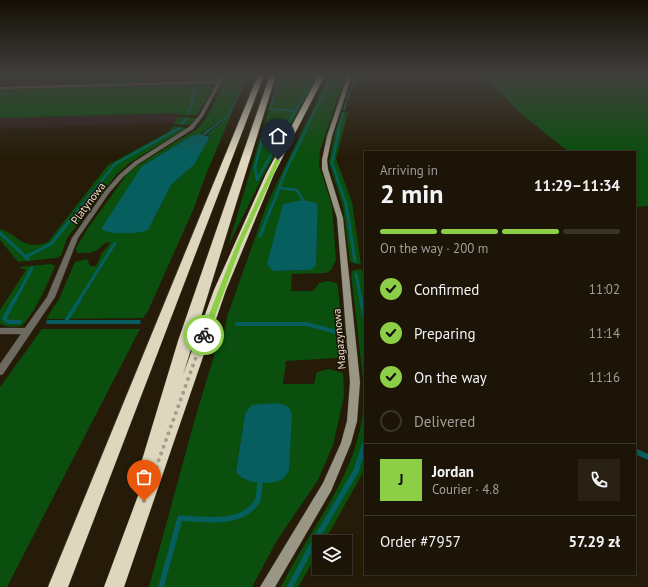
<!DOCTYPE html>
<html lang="en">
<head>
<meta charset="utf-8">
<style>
	body { margin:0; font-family:"PT Sans",sans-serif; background:#292114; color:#f1f3f6; height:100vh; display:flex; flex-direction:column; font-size:15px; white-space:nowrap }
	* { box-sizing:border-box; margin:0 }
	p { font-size:13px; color:#a09e9b }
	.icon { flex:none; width:22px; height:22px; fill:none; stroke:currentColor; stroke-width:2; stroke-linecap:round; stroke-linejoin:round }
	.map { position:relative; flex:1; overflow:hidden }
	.panel { position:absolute; left:364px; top:151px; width:272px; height:424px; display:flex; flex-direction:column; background:#1c1406; border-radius:0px; box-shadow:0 2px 6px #0003,0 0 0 1px #3a3328 }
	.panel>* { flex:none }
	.buttons { position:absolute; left:312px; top:535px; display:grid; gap:8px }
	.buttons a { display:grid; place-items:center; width:40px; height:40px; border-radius:0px; background:#1c1406; box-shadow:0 2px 6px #0003,0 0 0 1px #3a3328; font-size:20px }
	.pin { position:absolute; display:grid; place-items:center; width:34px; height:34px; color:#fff; margin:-41px -17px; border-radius:50% 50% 50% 0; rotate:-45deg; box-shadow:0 0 4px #0007 }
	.pin .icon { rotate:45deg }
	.courier { position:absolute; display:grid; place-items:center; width:40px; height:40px; margin:-20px; border:3px solid #8cce45; border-radius:50%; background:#fff; color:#222; box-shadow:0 1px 5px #0007 }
	.summary em { font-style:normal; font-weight:700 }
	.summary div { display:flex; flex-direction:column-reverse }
	.summary { display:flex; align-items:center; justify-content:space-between; height:68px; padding:0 16px }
	h1 { font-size:26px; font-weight:700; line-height:30px }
	.bar { display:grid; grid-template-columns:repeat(4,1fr); gap:6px 4px; align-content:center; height:48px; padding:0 16px }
	.bar i { height:5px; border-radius:3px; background:#3a3328 }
	.bar .on { background:#8cce45 }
	.bar p { grid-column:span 4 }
	.line { display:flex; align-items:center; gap:10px; padding:0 16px; border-top:1px solid #3a3328 }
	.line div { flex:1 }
	.round { display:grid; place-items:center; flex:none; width:42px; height:42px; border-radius:0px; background:#292114 }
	ol { padding:0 16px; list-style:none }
	li { display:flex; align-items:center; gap:12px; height:44px }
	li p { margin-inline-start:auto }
	li .icon { padding:4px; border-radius:50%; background:#8cce45; color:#111; stroke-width:4 }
	li:last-child { color:#a09e9b }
	li i { width:22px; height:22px; border:2px solid #3a3328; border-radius:50% }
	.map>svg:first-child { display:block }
</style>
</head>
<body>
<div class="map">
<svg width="648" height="587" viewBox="0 0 648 587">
	<rect width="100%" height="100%" fill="#251b08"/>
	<path fill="#311f1c" d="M 179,113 L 174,123 L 0,129 L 0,118 Z"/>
	<path fill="#0a4f0d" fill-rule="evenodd" d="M 0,75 L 221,75 L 217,81 L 195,83 L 196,75 L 143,76 L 137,84 L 106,85 L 112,77 L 0,80 Z
		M 228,75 L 244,75 L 228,115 L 200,134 L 193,135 L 142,166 L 148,230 L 171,185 L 194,165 L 210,136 L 206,135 L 231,115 L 205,177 L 194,208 L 148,311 L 143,318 L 46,319 L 59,299 L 75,262 L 87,259 L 90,266 L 96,266 L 102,253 L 111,242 C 103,242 102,247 97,250 C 91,254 83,253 77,253 L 76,248 L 88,228 L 127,174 L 138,165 L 197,129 L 207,117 Z
		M 279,75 L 319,75 L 263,176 L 228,246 Z
		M 329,75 L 346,75 L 320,150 L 319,165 L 332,206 L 336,260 L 331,270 L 326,273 L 292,274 L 291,291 L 313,291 L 319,283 L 329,281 L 337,283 L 338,287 L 344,350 L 342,356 L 337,358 L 286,361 L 283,384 L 314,384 L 317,372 L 329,369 L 343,373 L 344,396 L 333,445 L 318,480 L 276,542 L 252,587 L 149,587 L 196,415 L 221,333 L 224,333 L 227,317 L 267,204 ZM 316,203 L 318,207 L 316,266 L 309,270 L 273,271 ZM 261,404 L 283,404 L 278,481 L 246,480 L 236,472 L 245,413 Z
		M 483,75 L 648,75 L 648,206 L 637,207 L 635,206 L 635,152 L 569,152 L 520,113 Z
		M 216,84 L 209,86 L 213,88 L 197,115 L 178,115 L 179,113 L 0,118 L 0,89 Z
		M 348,112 L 336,159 L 352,202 L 361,265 L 350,262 L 343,207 L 329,162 L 335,132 L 342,113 Z
		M 177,117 L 196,118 L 189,125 L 174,124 Z
		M 173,126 L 187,128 L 131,162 L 117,174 L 67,238 L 61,256 L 56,258 L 18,262 L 0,240 L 0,229 C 21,236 22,251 48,242 L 108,165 L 170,131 Z
		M 51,264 L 55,266 C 46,287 37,309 22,326 L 10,327 L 0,324 L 0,310 L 26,270 L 19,267 Z
		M 362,269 L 365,288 L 365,469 L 324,542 L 319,542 L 319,551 L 298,587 L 281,587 C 308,531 353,481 362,418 C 366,396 363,375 360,354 C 358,328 354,302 351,275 L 353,270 Z
		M 42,329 L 140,329 L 7,587 L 0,587 L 0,387 Z"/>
	<path fill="#065e5f" d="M 200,134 L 210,137 L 194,165 L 171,185 L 148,230 C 139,234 109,235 101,229 L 142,166 L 193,135 Z
		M 303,200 L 316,203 L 318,207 L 316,266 L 310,270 L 273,271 L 267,264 L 283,204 Z
		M 261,404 C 273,404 287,400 292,413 L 289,470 C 286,475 284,479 278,481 C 266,485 243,483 236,472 L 245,413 L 252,405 Z"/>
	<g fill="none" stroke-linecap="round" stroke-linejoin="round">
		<path stroke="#065e5f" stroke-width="2" d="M 281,75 L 270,109 L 296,111
			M 356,75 L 356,77
			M 354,81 L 355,79
			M 197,82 L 198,75
			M 351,89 L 353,85
			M 347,100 L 350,92
			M 191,106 L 196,84
			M 344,110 L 346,103
			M 188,114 L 190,108
			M 182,124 L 187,118
			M 174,131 L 180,128
			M 208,131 L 229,115 L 247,75
			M 284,131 L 315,75
			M 305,131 L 333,75
			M 338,131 L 343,113"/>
		<path stroke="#065e5f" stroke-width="2.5" d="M 339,130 L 332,163 L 346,204
			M 204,134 L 209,130
			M 257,180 L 285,130
			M 257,180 L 255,167 L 264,132
			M 279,188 L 297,190 L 303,200
			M 83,204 L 115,164 L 176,130
			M 273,204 L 287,168 L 306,130"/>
		<path stroke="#065e5f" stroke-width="3" d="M 346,203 L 355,261
			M 0,233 L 28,259
			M 260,236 L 273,203
			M 25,257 L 51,244 L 84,203
			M 356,274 L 361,300
			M 15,300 L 32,268
			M 79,300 L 115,243"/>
		<path stroke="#065e5f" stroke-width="4" d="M 15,299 L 4,319 L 9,322 L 20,322
			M 361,299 L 365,319
			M 66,321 L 80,299
			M 48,322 L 139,322
			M 237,324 L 307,324 L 336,332"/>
		<path stroke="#065e5f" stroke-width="5.5" d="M 635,451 L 648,457
			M 161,587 L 180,518 C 203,519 240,526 256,503 C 260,498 259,489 260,482
			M 290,587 L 310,549 L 356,471 L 365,443"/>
		<g stroke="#403725" stroke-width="1">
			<path id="street" d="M 221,75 L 225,75 L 203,116 L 193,129 L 138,164 L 123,177 L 109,193 L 78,238 L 55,297 L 3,374 L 0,375 L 0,364 L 21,334 L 0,334 L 0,328 L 25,328 L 47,297 L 72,238 L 105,191 L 119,175 L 134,162 L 189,127 L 199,116 L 217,83 L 0,89 L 0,87 L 218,81 Z"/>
		</g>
		<g stroke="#403725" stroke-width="1">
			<path id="secondary" d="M 348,75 L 352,75 L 332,136 L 327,160 L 328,169 L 343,218 L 360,382 L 357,421 L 351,443 L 331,491 L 275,587 L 260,587 L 323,483 L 341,443 L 347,421 L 350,382 L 337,218 L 322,169 L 322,160 L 327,136 Z"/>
		</g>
		<g stroke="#403725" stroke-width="1">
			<path id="highway" d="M 258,75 L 264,75 L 68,587 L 48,587 Z
				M 270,75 L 276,75 L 183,375 L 214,290 L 266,174 L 319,75 L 325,75 L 274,174 L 226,290 L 124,587 L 104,587 L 145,477 L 142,476 L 139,470 L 178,341 Z"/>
		</g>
		<use href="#street" fill="#6c6a60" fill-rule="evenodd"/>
		<use href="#secondary" fill="#9a9686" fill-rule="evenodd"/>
		<use href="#highway" fill="#ded7be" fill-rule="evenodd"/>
	</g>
	<linearGradient id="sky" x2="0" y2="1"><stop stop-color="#140f04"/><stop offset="0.48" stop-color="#403f3d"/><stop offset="1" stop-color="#403f3d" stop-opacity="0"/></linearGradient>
	<rect width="648" height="157" fill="url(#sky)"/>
	<path fill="#8cce45" d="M 276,159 L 280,160 L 242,243 L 208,335 L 207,337 L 202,337 L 201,335 L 237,243 Z"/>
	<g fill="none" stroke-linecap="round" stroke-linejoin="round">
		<path stroke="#a49c8e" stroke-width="4" stroke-dasharray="0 7.2" d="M 144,501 L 204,335"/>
	</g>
	<g text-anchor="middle" stroke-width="3" stroke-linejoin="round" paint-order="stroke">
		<g font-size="11" fill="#e9e2d6" stroke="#1c1202">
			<text transform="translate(88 203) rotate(-53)" y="4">Platynowa</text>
			<text transform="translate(339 339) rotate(-95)" y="4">Magazynowa</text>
		</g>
	</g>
</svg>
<div class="buttons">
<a><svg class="icon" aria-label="layers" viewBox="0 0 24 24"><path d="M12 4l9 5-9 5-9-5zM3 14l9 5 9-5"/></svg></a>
</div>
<div class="pin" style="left:144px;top:501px;background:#ea580c"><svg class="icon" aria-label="bag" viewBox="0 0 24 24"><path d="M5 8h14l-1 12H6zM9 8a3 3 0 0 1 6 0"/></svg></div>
<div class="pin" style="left:278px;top:160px;background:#1f2937"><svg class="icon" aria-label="home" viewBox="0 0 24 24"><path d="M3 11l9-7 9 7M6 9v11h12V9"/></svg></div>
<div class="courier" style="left:204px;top:335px"><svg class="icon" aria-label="bike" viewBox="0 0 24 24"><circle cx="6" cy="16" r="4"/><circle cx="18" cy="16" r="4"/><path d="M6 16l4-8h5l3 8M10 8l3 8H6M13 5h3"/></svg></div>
<section class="panel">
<div class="summary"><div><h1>2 min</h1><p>Arriving in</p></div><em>11:29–11:34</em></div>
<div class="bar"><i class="on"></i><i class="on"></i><i class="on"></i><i></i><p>On the way · 200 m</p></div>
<ol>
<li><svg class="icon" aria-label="check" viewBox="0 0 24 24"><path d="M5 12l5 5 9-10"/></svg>Confirmed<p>11:02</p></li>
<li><svg class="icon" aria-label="check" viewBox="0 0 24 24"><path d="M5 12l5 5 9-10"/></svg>Preparing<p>11:14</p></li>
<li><svg class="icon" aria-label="check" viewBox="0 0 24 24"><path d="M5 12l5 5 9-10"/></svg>On the way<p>11:16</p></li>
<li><i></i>Delivered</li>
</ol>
<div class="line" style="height:72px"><b class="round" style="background:#8cce45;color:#111">J</b><div><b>Jordan</b><p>Courier · 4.8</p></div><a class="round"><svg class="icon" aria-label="phone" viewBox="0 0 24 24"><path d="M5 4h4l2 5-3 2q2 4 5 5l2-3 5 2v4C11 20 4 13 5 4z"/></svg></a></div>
<div class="line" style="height:52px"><div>Order #7957</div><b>57.29 zł</b></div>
</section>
</div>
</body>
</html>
